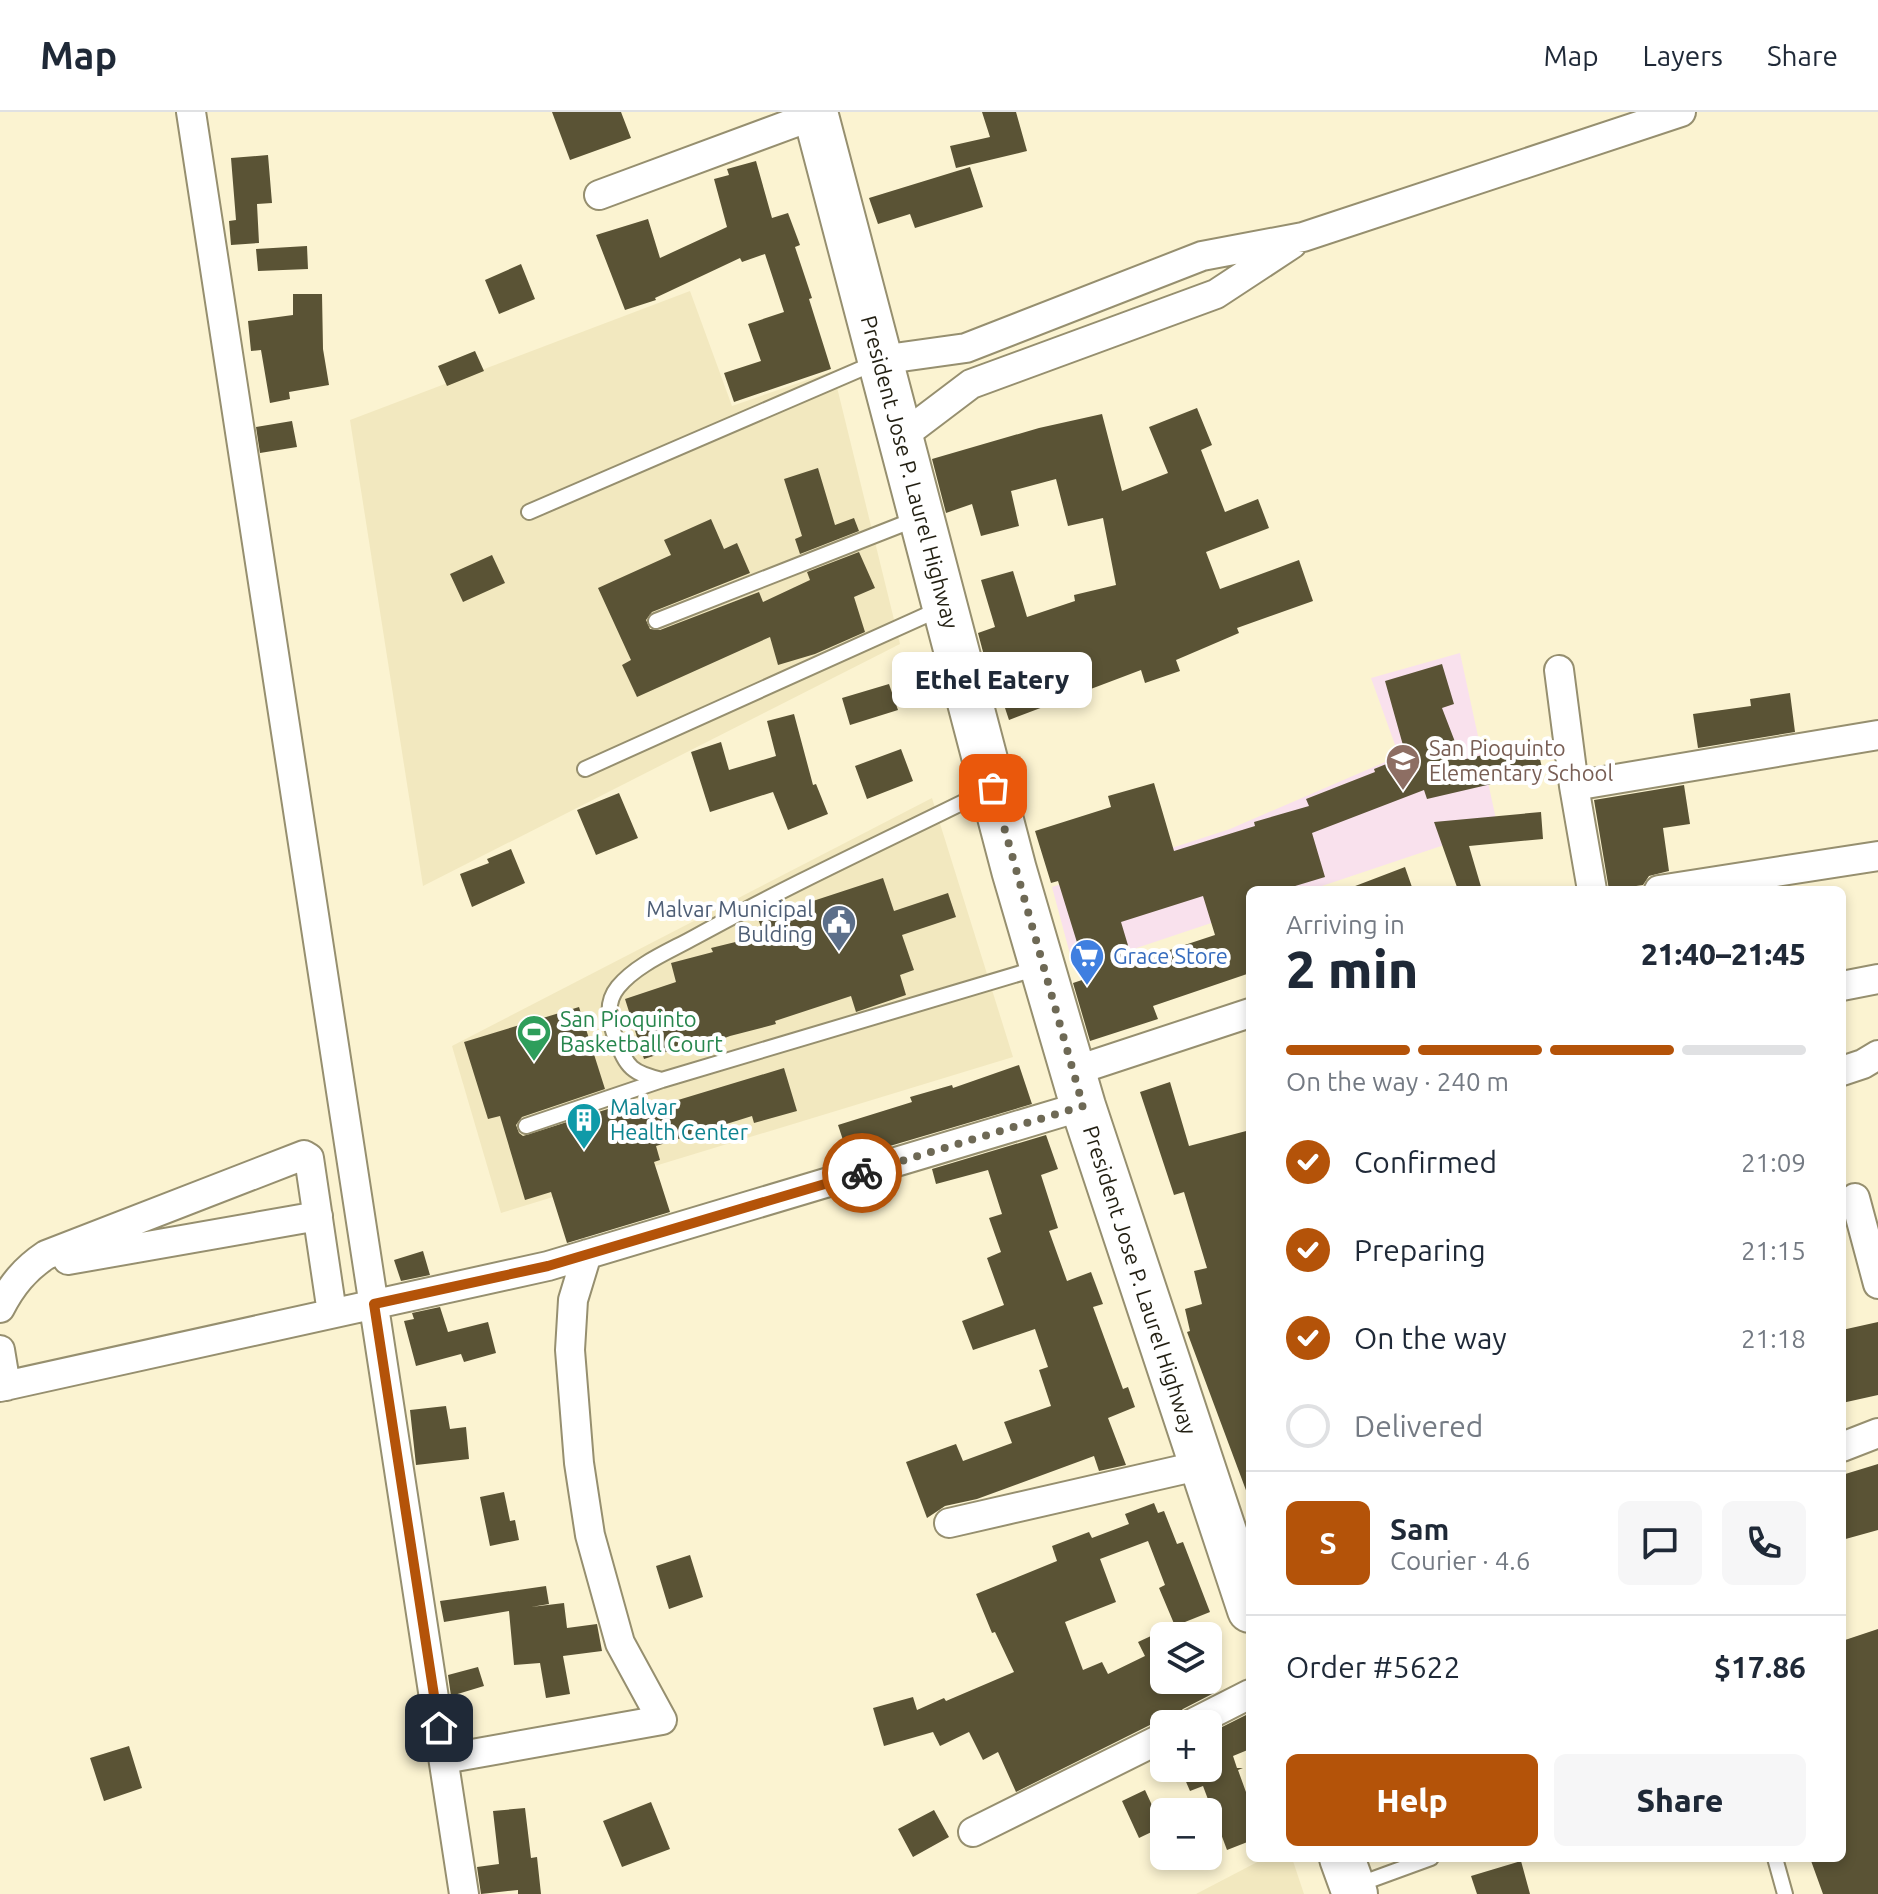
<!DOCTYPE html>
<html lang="en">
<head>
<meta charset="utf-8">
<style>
	body { margin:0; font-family:Ubuntu,sans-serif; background:#f6f6f7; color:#1f2937; height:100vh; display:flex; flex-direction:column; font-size:30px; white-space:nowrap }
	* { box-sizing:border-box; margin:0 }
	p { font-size:26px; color:#747a83 }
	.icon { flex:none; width:44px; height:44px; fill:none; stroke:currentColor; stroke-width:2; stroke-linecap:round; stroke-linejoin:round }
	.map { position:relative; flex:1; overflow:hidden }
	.drawer { position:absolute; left:1246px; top:774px; width:600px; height:976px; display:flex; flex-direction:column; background:#fff; border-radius:12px; box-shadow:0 4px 12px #0003 }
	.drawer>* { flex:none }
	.tools { position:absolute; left:1150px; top:1510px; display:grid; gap:16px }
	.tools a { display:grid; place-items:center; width:72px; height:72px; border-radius:12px; background:#fff; box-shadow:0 4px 12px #0003; font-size:40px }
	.pin { position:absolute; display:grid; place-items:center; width:68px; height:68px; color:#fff; margin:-34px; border-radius:16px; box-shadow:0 4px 12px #0006 }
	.courier { position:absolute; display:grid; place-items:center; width:80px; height:80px; margin:-40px; border:6px solid #b45309; border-radius:50%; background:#fff; color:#222; box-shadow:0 2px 10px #0007 }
	.bubble { position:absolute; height:56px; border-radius:12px; background:#fff; box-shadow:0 4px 12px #0003; font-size:26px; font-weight:800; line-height:56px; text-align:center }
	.headline em { font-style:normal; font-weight:800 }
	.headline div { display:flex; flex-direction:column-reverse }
	.headline { display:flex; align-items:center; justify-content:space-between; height:136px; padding:0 40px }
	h1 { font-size:52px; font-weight:800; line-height:60px }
	.bar { display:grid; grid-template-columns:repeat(4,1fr); gap:12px 8px; align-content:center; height:96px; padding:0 40px }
	.bar i { height:10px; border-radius:6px; background:#e0e1e3 }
	.bar .active { background:#b45309 }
	.bar p { grid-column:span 4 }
	.line { display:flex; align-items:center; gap:20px; padding:0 40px; border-top:2px solid #e0e1e3 }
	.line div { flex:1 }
	.round { display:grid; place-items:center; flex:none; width:84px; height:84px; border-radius:12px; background:#f6f6f7 }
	ol { padding:0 40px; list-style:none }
	li { display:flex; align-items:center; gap:24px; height:88px }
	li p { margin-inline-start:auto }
	li .icon { padding:8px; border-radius:50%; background:#b45309; color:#fff; stroke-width:4 }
	li:last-child { color:#747a83 }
	li i { width:44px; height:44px; border:4px solid #e0e1e3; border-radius:50% }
	.action { display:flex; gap:16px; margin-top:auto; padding:16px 40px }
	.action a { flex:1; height:92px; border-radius:12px; background:#b45309; color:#fff; font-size:32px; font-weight:800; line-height:92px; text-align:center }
	.action a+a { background:#f6f6f7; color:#1f2937 }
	header { display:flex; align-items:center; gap:48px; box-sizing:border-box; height:112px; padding:0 40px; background:#fff; border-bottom:2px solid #e0e1e3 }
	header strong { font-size:38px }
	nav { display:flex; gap:44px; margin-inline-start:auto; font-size:28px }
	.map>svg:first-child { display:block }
</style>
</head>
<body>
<header>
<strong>Map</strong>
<nav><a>Map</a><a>Layers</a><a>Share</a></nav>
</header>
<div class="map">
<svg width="1878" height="1782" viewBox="0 0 1878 1782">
	<rect width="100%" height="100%" fill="#fbf3d1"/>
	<path fill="#f2e8bf" d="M 690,179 L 732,294 L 833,259 L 900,532 L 423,774 L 350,308 Z
		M 932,686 L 1013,945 L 501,1101 L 452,934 Z
		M 1265,1746 L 1292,1746 L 1304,1782 L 1196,1782 Z"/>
	<path fill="#f9e1ed" d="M 1460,541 L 1499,721 L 1471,724 L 1310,778 L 1250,778 L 1250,798 L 1074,857 L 1052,775 L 1230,717 L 1399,644 L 1371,566 Z"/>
	<path fill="#5a5335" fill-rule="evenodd" d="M 552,0 L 621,0 L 631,26 L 570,48 Z
		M 982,0 L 1016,0 L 1027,39 L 956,56 L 950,34 L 990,25 Z
		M 268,43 L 272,91 L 257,92 L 259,131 L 231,133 L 229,109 L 236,108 L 231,46 Z
		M 756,49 L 772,106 L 788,101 L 800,133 L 795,135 L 812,186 L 809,187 L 831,257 L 734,290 L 724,261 L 761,249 L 748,212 L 784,200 L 765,142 L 742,150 L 740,146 L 655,186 L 656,188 L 625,198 L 596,123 L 648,107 L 660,146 L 727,115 L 714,67 L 729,63 L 727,57 Z
		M 970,55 L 983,95 L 915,116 L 910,102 L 878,112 L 869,86 Z
		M 307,134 L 308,157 L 258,159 L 256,137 Z
		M 521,152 L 535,187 L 499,202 L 485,168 Z
		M 293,182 L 322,182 L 323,237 L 329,273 L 289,280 L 290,287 L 270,291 L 261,238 L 251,239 L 248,209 L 293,203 Z
		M 475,239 L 484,259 L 447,274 L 438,254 Z
		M 1197,296 L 1212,333 L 1201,338 L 1225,400 L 1258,387 L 1269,416 L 1206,440 L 1220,477 L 1299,448 L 1313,489 L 1237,516 L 1239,521 L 1176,548 L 1180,559 L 1145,571 L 1141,558 L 1009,608 L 996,569 L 991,570 L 978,521 L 995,515 L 981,468 L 1013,459 L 1027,505 L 1075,489 L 1074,483 L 1116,473 L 1103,406 L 1068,414 L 1056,367 L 1011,379 L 1019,414 L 981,424 L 972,392 L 946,401 L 932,347 L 1039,316 L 1102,302 L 1122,379 L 1168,361 L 1149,315 Z
		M 292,309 L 297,335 L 260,341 L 256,315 Z
		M 818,356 L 835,413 L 854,406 L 859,419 L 800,442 L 795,427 L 802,424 L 784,367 Z
		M 711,407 L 724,437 L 737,431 L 750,461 L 652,500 L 646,508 L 650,517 L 660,518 L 759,480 L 763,490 L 810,468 L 807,460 L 859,440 L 875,476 L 854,485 L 865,520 L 815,542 L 778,553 L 770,525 L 637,585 L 622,553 L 631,548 L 598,476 L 671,443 L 664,428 Z
		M 492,443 L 505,471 L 463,490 L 450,462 Z
		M 1442,552 L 1454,592 L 1442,596 L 1462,648 L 1536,630 L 1543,660 L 1427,687 L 1424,678 L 1312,721 L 1325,765 L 1282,778 L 1250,778 L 1250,861 L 1153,894 L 1158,907 L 1090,929 L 1073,871 L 1088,866 L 1058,769 L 1051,771 L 1035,719 L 1111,695 L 1108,684 L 1154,671 L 1174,739 L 1255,714 L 1254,710 L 1309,694 L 1306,687 L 1375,660 L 1374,657 L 1406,644 L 1385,569 ZM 1203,784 L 1215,823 L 1133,850 L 1121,810 Z
		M 889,572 L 898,598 L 850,613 L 842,586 Z
		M 1790,581 L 1795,620 L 1698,636 L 1693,602 L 1751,594 L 1750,587 Z
		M 794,602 L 813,673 L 816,672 L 828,702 L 788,718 L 773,680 L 710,700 L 691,640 L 721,630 L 729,658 L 776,644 L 767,609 Z
		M 901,637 L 913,669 L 867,687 L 855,654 Z
		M 1684,673 L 1690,712 L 1663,716 L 1669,759 L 1649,764 L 1643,773 L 1609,778 L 1594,688 Z
		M 619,681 L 638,726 L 596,743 L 577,698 Z
		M 1541,700 L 1543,727 L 1469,734 L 1482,778 L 1458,778 L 1434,710 Z
		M 511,737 L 525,771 L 472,795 L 460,762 L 489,751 L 487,747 Z
		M 1405,755 L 1413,778 L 1350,778 L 1350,776 Z
		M 883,766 L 894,799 L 948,781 L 956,805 L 902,823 L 914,858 L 900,863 L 906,883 L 856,900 L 851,884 L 775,909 L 776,912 L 730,924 L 696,937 L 694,931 L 644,947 L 625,887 L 676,870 L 671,851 L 713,840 L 711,836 L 764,823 L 758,807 Z
		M 579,895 L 605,977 L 522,1005 L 516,1013 L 519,1021 L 523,1024 L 611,996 L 611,999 L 642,990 L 645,998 L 784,956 L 797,999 L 754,1011 L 752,1004 L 656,1034 L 660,1048 L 654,1050 L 670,1100 L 567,1131 L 551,1080 L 525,1088 L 500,1004 L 488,1007 L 464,930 Z
		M 1019,953 L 1032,992 L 849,1046 L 838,1013 L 912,990 L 910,985 L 952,973 L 953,976 Z
		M 1170,970 L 1189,1034 L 1250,1018 L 1250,1381 L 1247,1381 L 1187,1220 L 1190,1219 L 1185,1197 L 1202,1192 L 1194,1159 L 1207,1156 L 1184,1080 L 1174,1083 L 1140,980 Z
		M 1046,1023 L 1058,1057 L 1041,1063 L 1058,1116 L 1049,1119 L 1067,1169 L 1091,1160 L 1103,1192 L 1093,1195 L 1123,1277 L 1128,1275 L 1135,1295 L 1108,1306 L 1126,1353 L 1099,1359 L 1094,1344 L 977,1387 L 945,1394 L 927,1406 L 906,1350 L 956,1332 L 963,1349 L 1012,1331 L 1004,1310 L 1051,1294 L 1039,1258 L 1048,1255 L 1035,1217 L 973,1238 L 962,1209 L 1004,1193 L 987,1146 L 1001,1140 L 989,1106 L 1002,1102 L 988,1058 L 936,1072 L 932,1057 Z
		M 423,1139 L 430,1163 L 401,1169 L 394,1148 Z
		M 440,1195 L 448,1220 L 488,1210 L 496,1241 L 464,1250 L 461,1242 L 416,1254 L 404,1209 L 414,1207 L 412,1201 Z
		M 1878,1210 L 1878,1283 L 1842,1291 L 1842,1218 Z
		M 446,1294 L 450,1317 L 466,1315 L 469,1347 L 416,1353 L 410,1298 Z
		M 1878,1352 L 1878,1418 L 1842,1428 L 1842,1363 Z
		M 504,1380 L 510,1409 L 515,1408 L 519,1428 L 490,1434 L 480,1385 Z
		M 1154,1391 L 1158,1401 L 1164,1399 L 1177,1432 L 1183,1430 L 1210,1500 L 1175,1514 L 1159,1476 L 1165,1473 L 1148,1429 L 1100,1447 L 1116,1490 L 1065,1510 L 1083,1558 L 1102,1550 L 1108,1562 L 1145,1544 L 1138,1530 L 1164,1518 L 1164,1568 L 1207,1568 L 1214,1581 L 1183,1597 L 1176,1603 L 1174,1611 L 1166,1608 L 1156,1610 L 1016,1680 L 998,1640 L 983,1648 L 969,1620 L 940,1634 L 933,1620 L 884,1634 L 873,1596 L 913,1585 L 917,1598 L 944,1586 L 946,1589 L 1014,1560 L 995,1520 L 992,1521 L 976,1482 L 1057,1449 L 1052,1434 L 1089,1420 L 1092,1426 L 1129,1412 L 1125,1402 Z
		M 690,1443 L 703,1485 L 669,1497 L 656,1454 Z
		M 546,1474 L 549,1492 L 531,1495 L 564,1491 L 567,1516 L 597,1512 L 602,1539 L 563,1544 L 570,1582 L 546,1586 L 540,1551 L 514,1553 L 509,1499 L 444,1510 L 440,1489 Z
		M 1878,1517 L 1878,1782 L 1823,1782 L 1810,1746 L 1842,1746 L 1842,1529 Z
		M 478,1555 L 484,1574 L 451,1584 L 448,1563 Z
		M 1246,1603 L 1250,1615 L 1250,1637 L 1233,1644 L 1237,1656 L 1243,1656 L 1238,1658 L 1250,1691 L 1250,1729 L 1227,1738 L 1203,1674 L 1190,1679 L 1180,1656 L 1208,1656 L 1208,1622 Z
		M 129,1634 L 142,1676 L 104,1689 L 90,1646 Z
		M 1145,1678 L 1162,1715 L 1139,1726 L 1122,1689 Z
		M 651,1690 L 670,1737 L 622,1755 L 603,1709 Z
		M 525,1696 L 531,1746 L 537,1745 L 541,1782 L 518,1782 L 518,1778 L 481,1782 L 477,1755 L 499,1752 L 493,1699 Z
		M 934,1698 L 949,1725 L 913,1745 L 898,1717 Z
		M 1521,1749 L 1530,1782 L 1477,1782 L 1471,1764 Z"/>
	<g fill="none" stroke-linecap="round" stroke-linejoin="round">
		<g stroke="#968f6f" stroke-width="18">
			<path id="service" d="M 529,400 L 877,250
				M 656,509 L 916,407
				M 585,657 L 942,496
				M 662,968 C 632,961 627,956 616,927 C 609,909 605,891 618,875 C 637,852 670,839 695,825 C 791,772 891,726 990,677
				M 526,1014 L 662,968 L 1038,856
				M 1775,1746 L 1785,1782
				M 1357,1773 L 1431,1746"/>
		</g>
		<g stroke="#968f6f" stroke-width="32">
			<path id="minor" d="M 191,0 L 464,1782
				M 599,83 L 815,3
				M 880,248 L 966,236 L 1202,144 L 1303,125 L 1681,0
				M 901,325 L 971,272 L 1216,182 L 1292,132
				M 1559,558 L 1574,674 L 1592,778
				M 1574,674 L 1878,623
				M 1659,778 L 1878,744
				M 1842,874 L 1878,867
				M 1074,959 L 1250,901
				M 1842,959 L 1863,952 L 1878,943
				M 1855,1086 L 1878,1172
				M 68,1148 L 318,1104
				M 0,1196 C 12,1173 25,1157 46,1143 L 304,1043 L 309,1046 L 332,1201
				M 0,1238 L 6,1274
				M 0,1275 L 548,1154 L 1083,994
				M 1842,1335 L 1878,1321
				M 949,1411 L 1202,1353
				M 1191,1612 L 1250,1582
				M 444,1647 L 662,1608 L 620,1531 L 590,1423 L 579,1351 L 570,1238 L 573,1188 L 587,1142
				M 973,1720 L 1164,1625"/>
		</g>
		<g stroke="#968f6f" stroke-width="48">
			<path id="trunk" d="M 815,0 L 1014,758 L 1083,994 L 1250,1498
				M 1342,1746 L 1355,1782"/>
		</g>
		<use href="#service" stroke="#fff" stroke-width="14"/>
		<use href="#minor" stroke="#fff" stroke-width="28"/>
		<use href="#trunk" stroke="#fff" stroke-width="44"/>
	</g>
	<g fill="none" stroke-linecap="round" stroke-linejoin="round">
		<path stroke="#6e6955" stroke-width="8" stroke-dasharray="0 14.4" d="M 862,1061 L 1083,994 L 993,676"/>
		<path stroke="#b45309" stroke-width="10" d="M 439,1616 L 374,1192 L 548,1154 L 862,1061"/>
	</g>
	<defs>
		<g id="school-pin" transform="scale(1.8)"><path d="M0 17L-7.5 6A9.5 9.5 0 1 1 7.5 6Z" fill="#8d6e63" stroke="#fff"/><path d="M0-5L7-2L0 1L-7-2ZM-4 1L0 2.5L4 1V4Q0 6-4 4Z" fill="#fff"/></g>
		<g id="civic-pin" transform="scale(1.8)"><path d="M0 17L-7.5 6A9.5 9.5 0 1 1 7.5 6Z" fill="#5c6f8a" stroke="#fff"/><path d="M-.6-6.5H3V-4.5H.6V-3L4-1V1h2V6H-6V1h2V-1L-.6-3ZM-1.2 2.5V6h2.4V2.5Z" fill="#fff"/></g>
		<g id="supermarket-pin" transform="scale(1.8)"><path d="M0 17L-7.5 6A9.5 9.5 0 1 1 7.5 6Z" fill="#3f7fe0" stroke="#fff"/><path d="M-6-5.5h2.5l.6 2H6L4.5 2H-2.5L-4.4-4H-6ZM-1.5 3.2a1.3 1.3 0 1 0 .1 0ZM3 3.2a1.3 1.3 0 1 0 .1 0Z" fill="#fff"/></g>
		<g id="stadium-pin" transform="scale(1.8)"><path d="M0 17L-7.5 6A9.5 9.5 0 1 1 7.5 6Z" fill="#2e9e5b" stroke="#fff"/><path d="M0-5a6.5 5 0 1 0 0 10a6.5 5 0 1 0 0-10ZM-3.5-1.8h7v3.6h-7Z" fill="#fff"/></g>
		<g id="building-pin" transform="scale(1.8)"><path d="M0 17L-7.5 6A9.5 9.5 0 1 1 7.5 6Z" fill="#0f9aa8" stroke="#fff"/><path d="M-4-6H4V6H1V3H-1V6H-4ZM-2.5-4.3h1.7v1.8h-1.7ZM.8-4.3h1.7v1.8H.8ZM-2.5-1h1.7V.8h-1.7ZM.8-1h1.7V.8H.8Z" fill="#fff"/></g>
	</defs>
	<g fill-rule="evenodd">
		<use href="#school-pin" x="1403" y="649"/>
		<use href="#civic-pin" x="839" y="810"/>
		<use href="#supermarket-pin" x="1087" y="844"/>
		<use href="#stadium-pin" x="534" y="920"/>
		<use href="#building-pin" x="584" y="1008"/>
	</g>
	<g text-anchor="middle" stroke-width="8" stroke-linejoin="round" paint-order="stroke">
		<g font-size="22" fill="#221f12" stroke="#fff">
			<text transform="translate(910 360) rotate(75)" y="8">President Jose P. Laurel Highway</text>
			<text transform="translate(1140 1168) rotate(72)" y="8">President Jose P. Laurel Highway</text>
		</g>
		<g font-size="22" fill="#785e54" stroke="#fff" text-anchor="start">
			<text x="1429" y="644">San Pioquinto<tspan x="1429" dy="25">Elementary School</tspan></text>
		</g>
		<g font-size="22" fill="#4e5e75" stroke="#fff" text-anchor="end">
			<text x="813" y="805">Malvar Municipal<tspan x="813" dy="25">Bulding</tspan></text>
		</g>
		<g font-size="22" fill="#366cbe" stroke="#fff" text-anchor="start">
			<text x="1113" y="852">Grace Store</text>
		</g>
		<g font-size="22" fill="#27864d" stroke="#fff" text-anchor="start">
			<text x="560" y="915">San Pioquinto<tspan x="560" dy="25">Basketball Court</tspan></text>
		</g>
		<g font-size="22" fill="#0d838f" stroke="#fff" text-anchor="start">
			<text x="610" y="1003">Malvar<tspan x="610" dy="25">Health Center</tspan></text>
		</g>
	</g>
</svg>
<div class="tools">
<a><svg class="icon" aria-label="layers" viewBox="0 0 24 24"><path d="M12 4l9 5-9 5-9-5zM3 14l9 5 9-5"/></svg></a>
<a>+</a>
<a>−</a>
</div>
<div class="pin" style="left:993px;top:676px;background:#ea580c"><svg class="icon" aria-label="bag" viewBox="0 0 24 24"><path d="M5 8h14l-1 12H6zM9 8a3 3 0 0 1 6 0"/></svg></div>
<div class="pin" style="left:439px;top:1616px;background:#1f2937"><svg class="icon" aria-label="home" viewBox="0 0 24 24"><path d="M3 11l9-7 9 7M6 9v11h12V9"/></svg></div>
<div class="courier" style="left:862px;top:1061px"><svg class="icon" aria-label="bike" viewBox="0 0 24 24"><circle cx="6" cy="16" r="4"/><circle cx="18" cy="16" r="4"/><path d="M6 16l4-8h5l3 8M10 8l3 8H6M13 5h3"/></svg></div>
<div class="bubble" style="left:892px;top:540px;width:200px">Ethel Eatery</div>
<section class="drawer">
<div class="headline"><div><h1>2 min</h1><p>Arriving in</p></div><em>21:40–21:45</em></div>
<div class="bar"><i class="active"></i><i class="active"></i><i class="active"></i><i></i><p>On the way · 240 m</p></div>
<ol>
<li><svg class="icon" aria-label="check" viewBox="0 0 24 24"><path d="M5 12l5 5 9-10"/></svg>Confirmed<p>21:09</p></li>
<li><svg class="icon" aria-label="check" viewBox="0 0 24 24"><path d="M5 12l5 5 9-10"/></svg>Preparing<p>21:15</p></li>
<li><svg class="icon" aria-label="check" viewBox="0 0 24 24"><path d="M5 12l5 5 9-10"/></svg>On the way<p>21:18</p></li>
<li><i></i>Delivered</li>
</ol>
<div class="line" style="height:144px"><b class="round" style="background:#b45309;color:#fff">S</b><div><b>Sam</b><p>Courier · 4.6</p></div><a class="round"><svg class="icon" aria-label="chat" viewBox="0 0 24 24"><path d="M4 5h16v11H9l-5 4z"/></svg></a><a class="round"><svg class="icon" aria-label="phone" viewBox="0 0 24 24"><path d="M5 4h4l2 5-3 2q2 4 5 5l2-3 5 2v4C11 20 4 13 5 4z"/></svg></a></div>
<div class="line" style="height:104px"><div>Order #5622</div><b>$17.86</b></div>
<div class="action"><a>Help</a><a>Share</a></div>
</section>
</div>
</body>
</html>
